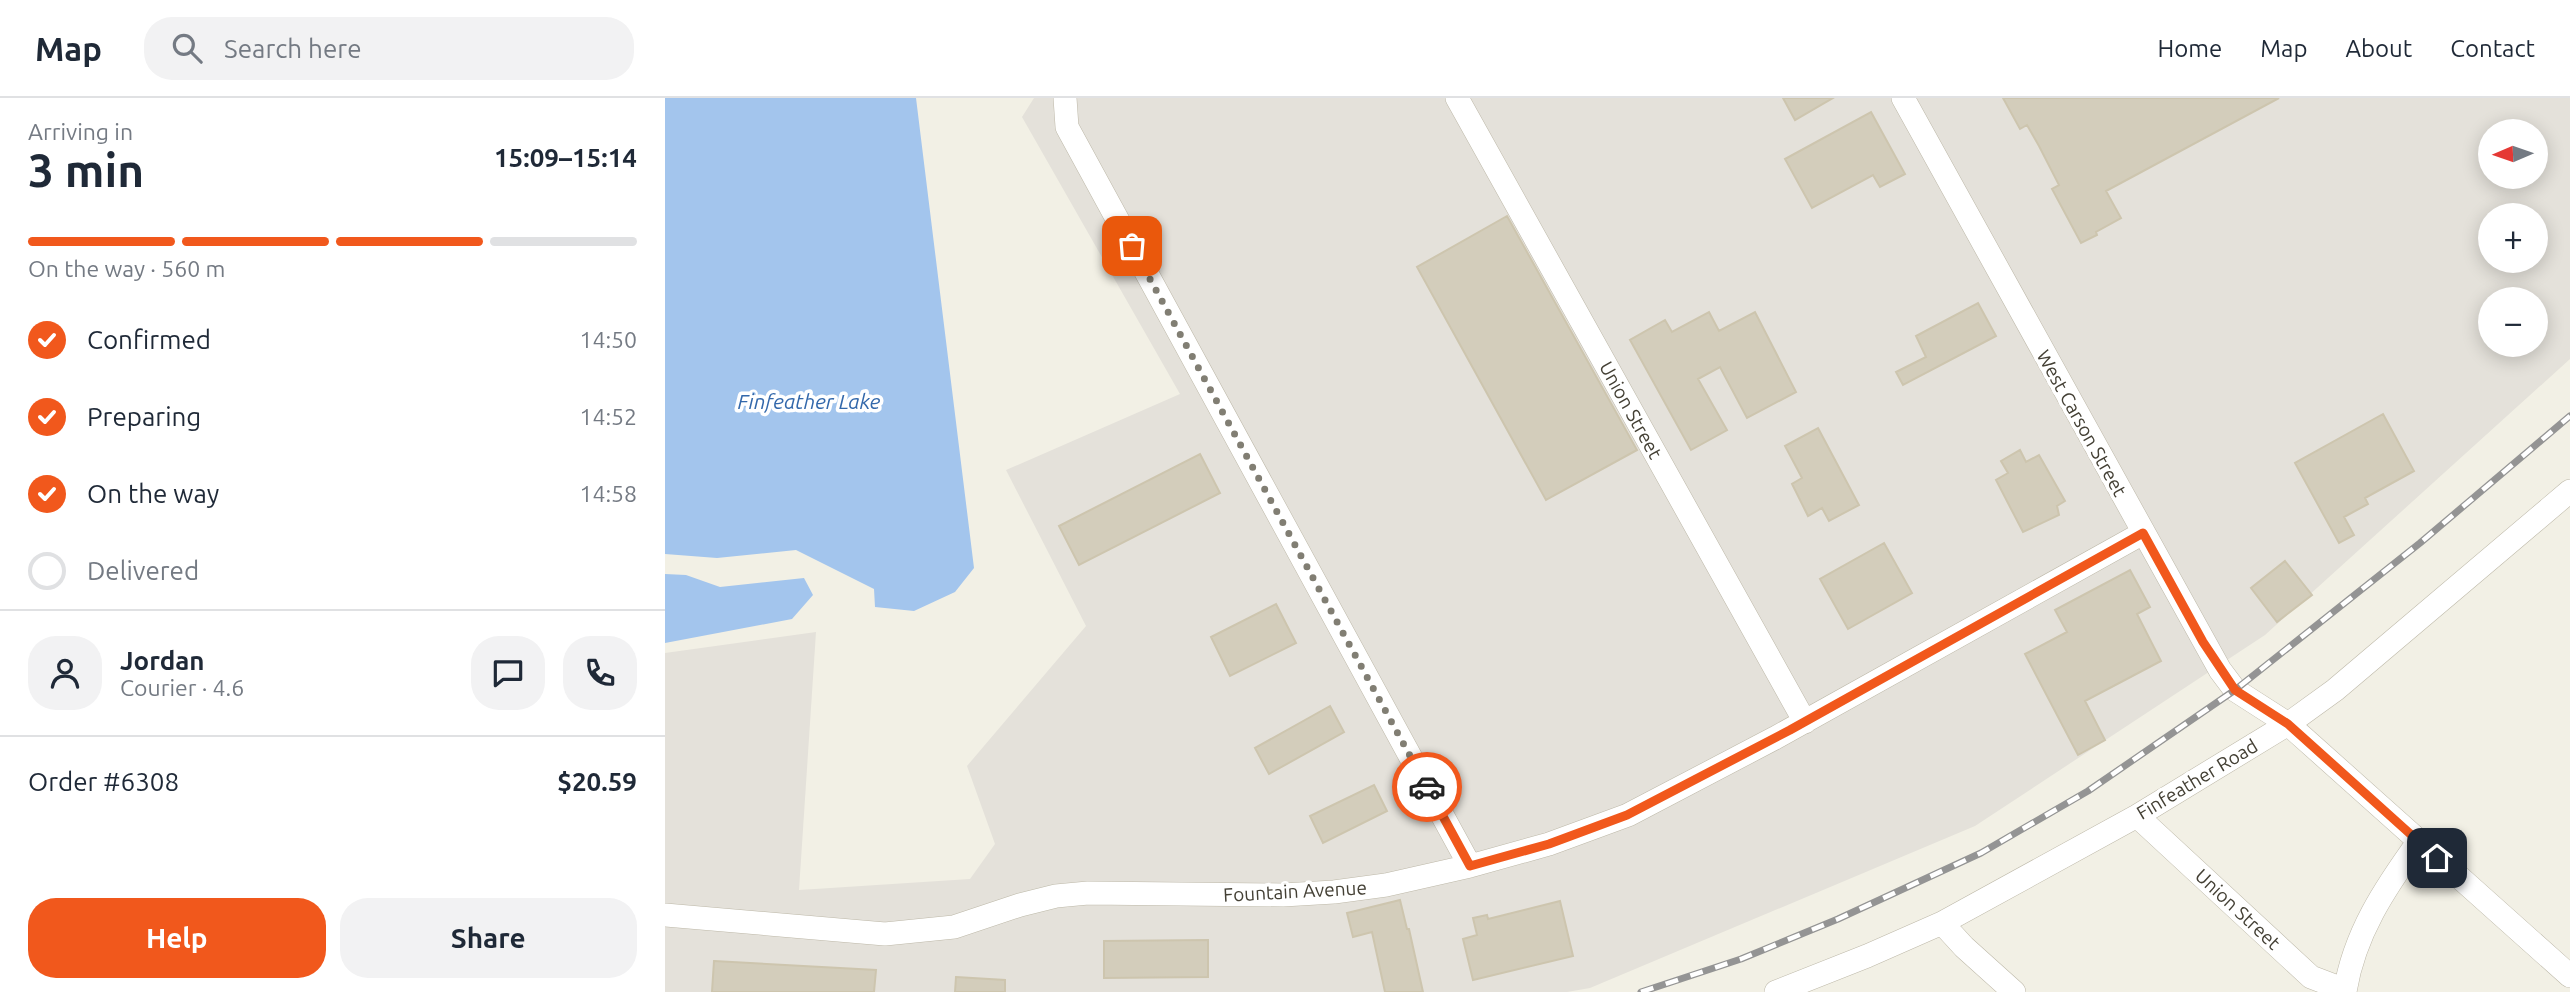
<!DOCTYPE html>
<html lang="en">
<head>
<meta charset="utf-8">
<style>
	body { margin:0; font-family:Ubuntu,sans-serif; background:#f2f2f3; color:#1f2937; height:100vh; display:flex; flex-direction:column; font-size:26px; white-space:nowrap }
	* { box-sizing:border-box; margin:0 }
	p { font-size:23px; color:#747a83 }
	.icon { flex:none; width:38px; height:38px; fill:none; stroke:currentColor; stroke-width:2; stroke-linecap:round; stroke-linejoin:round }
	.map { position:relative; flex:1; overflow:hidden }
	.drawer { display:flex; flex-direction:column; background:#fff; width:665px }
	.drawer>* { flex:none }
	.needle { width:46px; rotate:268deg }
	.tools { position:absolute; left:1813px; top:21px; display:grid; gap:14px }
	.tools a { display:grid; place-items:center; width:70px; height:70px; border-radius:50%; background:#fff; box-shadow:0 4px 18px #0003; font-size:35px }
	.pin { position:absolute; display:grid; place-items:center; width:60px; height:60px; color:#fff; margin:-30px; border-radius:14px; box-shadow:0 4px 10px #0006 }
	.courier { position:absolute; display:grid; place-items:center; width:70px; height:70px; margin:-35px; border:5px solid #f1581c; border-radius:50%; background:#fff; color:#222; box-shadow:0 2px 9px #0007 }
	.head em { font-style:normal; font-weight:600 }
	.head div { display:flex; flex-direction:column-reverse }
	.head { display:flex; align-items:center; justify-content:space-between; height:119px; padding:0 28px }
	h1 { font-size:46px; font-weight:600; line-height:52px }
	.bar { display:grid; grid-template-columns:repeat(4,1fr); gap:10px 7px; align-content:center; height:84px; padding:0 28px }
	.bar i { height:9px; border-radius:5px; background:#e0e1e3 }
	.bar .active { background:#f1581c }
	.bar p { grid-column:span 4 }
	.line { display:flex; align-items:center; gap:18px; padding:0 28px; border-top:2px solid #e0e1e3 }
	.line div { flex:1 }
	.round { display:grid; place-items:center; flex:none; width:74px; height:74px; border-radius:28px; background:#f2f2f3 }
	ol { padding:0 28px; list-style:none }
	li { display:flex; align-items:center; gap:21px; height:77px }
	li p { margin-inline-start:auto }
	li .icon { padding:7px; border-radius:50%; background:#f1581c; color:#fff; stroke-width:4 }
	li:last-child { color:#747a83 }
	li i { width:38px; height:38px; border:4px solid #e0e1e3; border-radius:50% }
	.primary-button { display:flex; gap:14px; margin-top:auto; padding:14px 28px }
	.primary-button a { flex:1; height:80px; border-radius:28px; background:#f1581c; color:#fff; font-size:28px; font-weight:600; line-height:80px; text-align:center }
	.primary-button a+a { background:#f2f2f3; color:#1f2937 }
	header { display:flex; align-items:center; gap:42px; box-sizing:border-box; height:98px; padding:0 35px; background:#fff; border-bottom:2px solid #e0e1e3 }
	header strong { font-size:33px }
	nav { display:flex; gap:38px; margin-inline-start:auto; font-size:24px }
	.search { width:490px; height:63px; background:#f2f2f3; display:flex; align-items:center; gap:18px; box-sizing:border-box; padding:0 24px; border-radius:28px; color:#747a83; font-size:26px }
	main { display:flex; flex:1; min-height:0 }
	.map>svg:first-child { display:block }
</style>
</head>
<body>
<header>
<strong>Map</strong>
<div class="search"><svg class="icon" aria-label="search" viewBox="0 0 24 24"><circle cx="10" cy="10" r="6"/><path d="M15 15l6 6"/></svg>Search here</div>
<nav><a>Home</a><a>Map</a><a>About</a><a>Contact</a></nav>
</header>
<main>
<section class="drawer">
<div class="head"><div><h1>3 min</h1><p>Arriving in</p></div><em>15:09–15:14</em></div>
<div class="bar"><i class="active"></i><i class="active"></i><i class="active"></i><i></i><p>On the way · 560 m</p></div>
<ol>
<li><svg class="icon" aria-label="check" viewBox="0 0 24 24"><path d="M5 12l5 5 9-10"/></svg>Confirmed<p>14:50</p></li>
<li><svg class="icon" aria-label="check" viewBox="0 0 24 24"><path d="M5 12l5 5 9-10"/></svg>Preparing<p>14:52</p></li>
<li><svg class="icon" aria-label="check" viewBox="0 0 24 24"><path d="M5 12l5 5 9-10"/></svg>On the way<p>14:58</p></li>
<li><i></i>Delivered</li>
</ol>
<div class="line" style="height:126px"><a class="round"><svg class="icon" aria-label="person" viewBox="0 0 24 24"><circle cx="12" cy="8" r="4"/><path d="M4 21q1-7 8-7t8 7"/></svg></a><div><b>Jordan</b><p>Courier · 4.6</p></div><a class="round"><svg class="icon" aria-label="chat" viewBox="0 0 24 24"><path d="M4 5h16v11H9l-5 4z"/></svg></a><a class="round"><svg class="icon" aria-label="phone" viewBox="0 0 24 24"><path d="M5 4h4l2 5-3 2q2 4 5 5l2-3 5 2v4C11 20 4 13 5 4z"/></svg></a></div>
<div class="line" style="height:91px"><div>Order #6308</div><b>$20.59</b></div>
<div class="primary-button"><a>Help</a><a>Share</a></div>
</section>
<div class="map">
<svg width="1905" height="894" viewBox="0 0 1905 894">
	<rect width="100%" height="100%" fill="#f2f0e5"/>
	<path fill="#e4e1da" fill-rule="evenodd" d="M 369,0 L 1905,0 L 1905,261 L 1600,537 L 1310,728 L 925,890 L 902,894 L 0,894 L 0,555 L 151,534 L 134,792 L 305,781 L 330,746 L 302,668 L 421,528 L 341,372 L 515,296 L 357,19 ZM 1825,33 L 1871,33 L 1871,79 L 1825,79 ZM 1825,117 L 1871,117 L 1871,163 L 1825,163 ZM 1825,201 L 1871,201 L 1871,247 L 1825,247 Z"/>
	<path fill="#a3c5ed" d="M 0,0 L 251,0 L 309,470 L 290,494 L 249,513 L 210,509 L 209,491 L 131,452 L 52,460 L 0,456 Z
		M 0,476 L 21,477 L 55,489 L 139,480 L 148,497 L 127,521 L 0,545 Z"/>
	<path fill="#d3cdbb" stroke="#cdc5ae" stroke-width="2" d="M 1118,0 L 1168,0 L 1130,22 Z
		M 1338,0 L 1614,0 L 1441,93 L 1456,120 L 1431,134 L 1432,137 L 1416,145 L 1387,91 L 1394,87 L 1374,48 L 1362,27 L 1355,31 Z
		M 1206,14 L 1240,76 L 1215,89 L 1208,77 L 1147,110 L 1120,61 Z
		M 842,118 L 972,352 L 881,402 L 752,169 Z
		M 1313,205 L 1331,238 L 1238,287 L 1231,274 L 1261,259 L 1251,238 Z
		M 1044,214 L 1054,233 L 1090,214 L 1131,294 L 1082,320 L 1055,269 L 1033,281 L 1062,332 L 1026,352 L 965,242 L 1000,222 L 1007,234 Z
		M 1718,316 L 1749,373 L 1700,400 L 1703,406 L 1679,419 L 1689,437 L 1674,445 L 1630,365 Z
		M 1153,330 L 1194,407 L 1164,423 L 1157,410 L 1143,418 L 1127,386 L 1137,380 L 1120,348 Z
		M 1355,352 L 1361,364 L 1374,357 L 1400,403 L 1392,408 L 1394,417 L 1358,434 L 1331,382 L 1343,375 L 1336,363 Z
		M 535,356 L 555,395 L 414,467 L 394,428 Z
		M 1219,445 L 1247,495 L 1183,531 L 1155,481 Z
		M 1620,463 L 1647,497 L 1612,524 L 1586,490 Z
		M 1465,472 L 1485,509 L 1472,516 L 1496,563 L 1420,603 L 1440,642 L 1413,657 L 1360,556 L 1402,534 L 1390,512 Z
		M 611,506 L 631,545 L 565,578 L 546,539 Z
		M 665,608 L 679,634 L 604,676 L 590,650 Z
		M 709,687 L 722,713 L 658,745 L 645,718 Z
		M 735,802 L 742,831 L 744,831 L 758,894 L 720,894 L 707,834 L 688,839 L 682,815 Z
		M 895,803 L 908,858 L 808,882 L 798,841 L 812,837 L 808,820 L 822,817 L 823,821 Z
		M 543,842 L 543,879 L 439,880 L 439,843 Z
		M 49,863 L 211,872 L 209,894 L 47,894 Z
		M 291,879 L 340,882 L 340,894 L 290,894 Z"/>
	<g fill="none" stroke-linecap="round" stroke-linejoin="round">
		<g stroke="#bdb8a8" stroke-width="24">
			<path id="minor" d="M 400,0 L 402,29 L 805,768
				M 792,0 L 1140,624
				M 1238,0 L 1555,572 L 1570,592 L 1623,626 L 1905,878
				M 1472,718 L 1646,879 L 1680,892
				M 0,817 L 220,836 L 289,829 L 355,807 L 391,798 L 423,795 L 618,797 L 669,794 L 721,787 L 805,768 L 884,746 L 963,717 L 1110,640 L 1478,435
				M 1277,825 L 1299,849 L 1349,894
				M 1111,894 L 1202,858 L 1277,825 L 1472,718 L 1623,626 L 1670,592 L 1905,393
				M 1680,894 C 1689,836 1720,790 1754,743"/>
		</g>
		<use href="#minor" stroke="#fff" stroke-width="23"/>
		<g stroke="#949494" stroke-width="7">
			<path id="rail" d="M 976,894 L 1076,861 L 1173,821 L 1316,755 L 1423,693 L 1570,592 L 1755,445 L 1905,318"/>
		</g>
		<use href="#rail" stroke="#fff" stroke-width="4.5" stroke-dasharray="13" stroke-linecap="butt"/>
	</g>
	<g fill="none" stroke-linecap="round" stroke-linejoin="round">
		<path stroke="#817e73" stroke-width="7" stroke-dasharray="0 12.6" d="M 467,148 L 762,689"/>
		<path stroke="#f1581c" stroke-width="9" d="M 762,689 L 805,768 L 884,746 L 962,717 L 1125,632 L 1478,435 L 1538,544 L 1570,592 L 1623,626 L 1772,760"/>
	</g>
	<g text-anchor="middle" stroke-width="7" stroke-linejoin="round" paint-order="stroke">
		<g font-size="19" fill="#444035" stroke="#fff">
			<text transform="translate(966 312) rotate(61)" y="7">Union Street</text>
			<text transform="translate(1417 325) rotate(61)" y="7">West Carson Street</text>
			<text transform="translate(1532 681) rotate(-31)" y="7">Finfeather Road</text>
			<text transform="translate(630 793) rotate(-3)" y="7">Fountain Avenue</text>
			<text transform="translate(1573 811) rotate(43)" y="7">Union Street</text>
		</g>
		<g font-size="21" font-style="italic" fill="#3368ab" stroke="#fff">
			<text x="144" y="311">Finfeather Lake</text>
		</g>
	</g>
</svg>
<div class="tools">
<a><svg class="needle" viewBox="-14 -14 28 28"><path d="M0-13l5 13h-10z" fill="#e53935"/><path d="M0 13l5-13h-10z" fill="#747a83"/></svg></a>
<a>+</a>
<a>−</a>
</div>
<div class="pin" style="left:467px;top:148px;background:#ea580c"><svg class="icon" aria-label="bag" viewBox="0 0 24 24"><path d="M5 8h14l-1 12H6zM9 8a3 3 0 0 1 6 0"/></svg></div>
<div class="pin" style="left:1772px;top:760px;background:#1f2937"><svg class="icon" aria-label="home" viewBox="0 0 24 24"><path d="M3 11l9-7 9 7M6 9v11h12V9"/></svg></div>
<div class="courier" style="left:762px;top:689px"><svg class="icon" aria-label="car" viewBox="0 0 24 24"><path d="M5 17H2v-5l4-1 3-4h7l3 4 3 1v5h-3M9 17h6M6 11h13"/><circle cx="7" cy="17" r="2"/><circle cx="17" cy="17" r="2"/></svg></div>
</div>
</main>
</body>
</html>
